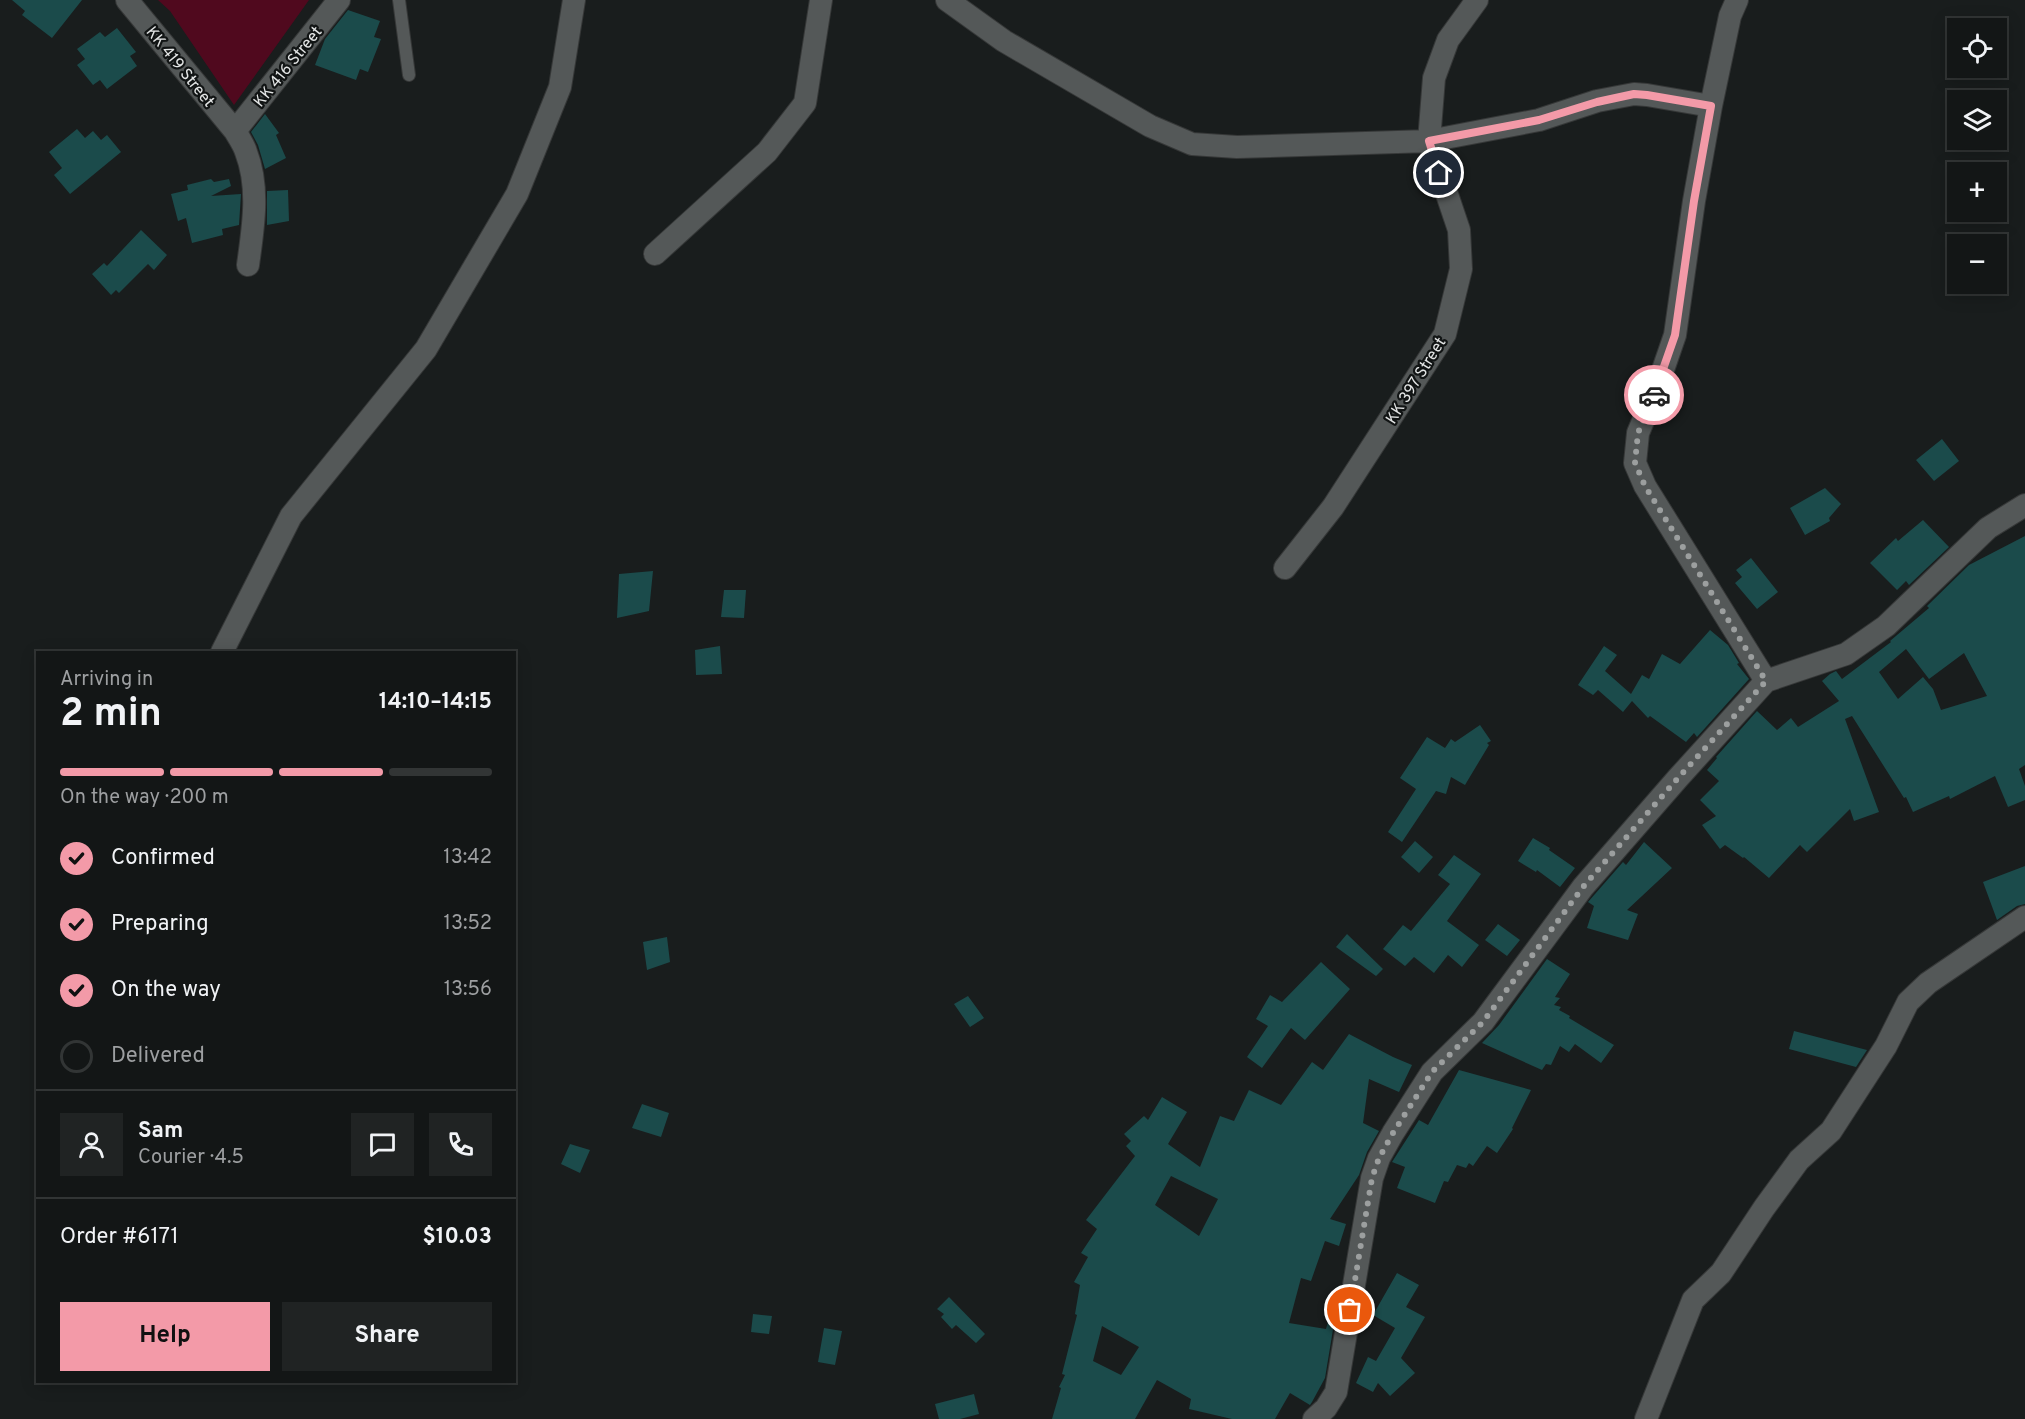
<!DOCTYPE html>
<html lang="en">
<head>
<meta charset="utf-8">
<style>
	body { margin:0; font-family:Overpass,sans-serif; background:#202323; color:#f1f3f6; height:100vh; display:flex; flex-direction:column; font-size:22px; white-space:nowrap }
	* { box-sizing:border-box; margin:0 }
	p { font-size:20px; color:#9d9fa1 }
	.icon { flex:none; width:33px; height:33px; fill:none; stroke:currentColor; stroke-width:2; stroke-linecap:round; stroke-linejoin:round }
	.map { position:relative; flex:1; overflow:hidden }
	.side { position:absolute; left:36px; top:651px; width:480px; height:732px; display:flex; flex-direction:column; background:#131616; border-radius:0px; box-shadow:0 3px 15px #0003,0 0 0 2px #323535 }
	.side>* { flex:none }
	.tools { position:absolute; left:1947px; top:18px; display:grid; gap:12px }
	.tools a { display:grid; place-items:center; width:60px; height:60px; border-radius:0px; background:#131616; box-shadow:0 3px 15px #0003,0 0 0 2px #323535; font-size:30px }
	.pin { position:absolute; display:grid; place-items:center; width:51px; height:51px; color:#fff; margin:-26px; border:3px solid #fff; border-radius:50%; box-shadow:0 2px 6px #0007 }
	.courier { position:absolute; display:grid; place-items:center; width:60px; height:60px; margin:-30px; border:4px solid #f39aa8; border-radius:50%; background:#fff; color:#222; box-shadow:0 2px 8px #0007 }
	.summary em { font-style:normal; font-weight:700 }
	.summary div { display:flex; flex-direction:column-reverse }
	.summary { display:flex; align-items:center; justify-content:space-between; height:102px; padding:0 24px }
	h1 { font-size:39px; font-weight:700; line-height:45px }
	.bar { display:grid; grid-template-columns:repeat(4,1fr); gap:9px 6px; align-content:center; height:72px; padding:0 24px }
	.bar i { height:8px; border-radius:4px; background:#323535 }
	.bar .on { background:#f39aa8 }
	.bar p { grid-column:span 4 }
	.line { display:flex; align-items:center; gap:15px; padding:0 24px; border-top:2px solid #323535 }
	.line div { flex:1 }
	.round { display:grid; place-items:center; flex:none; width:63px; height:63px; border-radius:0px; background:#202323 }
	ol { padding:0 24px; list-style:none }
	li { display:flex; align-items:center; gap:18px; height:66px }
	li p { margin-inline-start:auto }
	li .icon { padding:6px; border-radius:50%; background:#f39aa8; color:#111; stroke-width:4 }
	li:last-child { color:#9d9fa1 }
	li i { width:33px; height:33px; border:3px solid #323535; border-radius:50% }
	.primary-button { display:flex; gap:12px; margin-top:auto; padding:12px 24px }
	.primary-button a { flex:1; height:69px; border-radius:0px; background:#f39aa8; color:#111; font-size:24px; font-weight:700; line-height:69px; text-align:center }
	.primary-button a+a { background:#202323; color:#f1f3f6 }
	.map>svg:first-child { display:block }
</style>
</head>
<body>
<div class="map">
<svg width="2025" height="1419" viewBox="0 0 2025 1419">
	<rect width="100%" height="100%" fill="#191d1d"/>
	<path fill="#50091e" d="M 158,0 L 309,0 L 234,105 L 170,11 Z"/>
	<path fill="#1b4b4b" fill-rule="evenodd" d="M 12,0 L 82,0 L 52,38 L 22,15 L 25,11 Z
		M 348,10 L 380,21 L 374,37 L 381,39 L 368,72 L 360,69 L 356,80 L 315,65 L 325,39 Z
		M 117,28 L 136,52 L 130,56 L 137,66 L 107,89 L 100,80 L 93,85 L 77,65 L 85,59 L 77,49 L 100,32 L 105,37 Z
		M 265,114 L 279,133 L 276,135 L 286,158 L 265,169 L 258,145 L 251,132 Z
		M 77,129 L 85,138 L 93,131 L 101,140 L 107,135 L 121,152 L 70,194 L 54,175 L 62,168 L 49,152 Z
		M 211,179 L 214,182 L 229,179 L 231,186 L 211,196 L 241,194 L 239,225 L 222,229 L 223,235 L 192,243 L 186,218 L 178,221 L 171,194 L 188,190 L 187,185 Z
		M 288,190 L 289,221 L 267,225 L 267,191 Z
		M 141,230 L 167,255 L 154,270 L 148,264 L 119,293 L 116,290 L 111,295 L 92,274 L 104,263 L 107,266 Z
		M 1942,439 L 1959,461 L 1934,481 L 1916,460 Z
		M 1825,488 L 1841,504 L 1829,518 L 1830,521 L 1805,535 L 1790,508 Z
		M 1923,520 L 1949,547 L 1909,585 L 1906,581 L 1897,590 L 1870,563 L 1896,538 L 1898,541 Z
		M 2025,536 L 2025,765 L 2019,769 L 2025,786 L 2025,800 L 2008,807 L 1995,776 L 1950,799 L 1949,796 L 1913,812 L 1906,797 L 1904,798 L 1852,716 L 1845,719 L 1879,812 L 1854,821 L 1850,809 L 1807,852 L 1800,845 L 1769,878 L 1744,857 L 1743,858 L 1725,845 L 1720,849 L 1702,825 L 1716,816 L 1700,800 L 1719,781 L 1707,770 L 1717,758 L 1716,757 L 1757,711 L 1777,730 L 1791,718 L 1798,727 L 1839,701 L 1822,681 L 1830,674 L 1836,671 L 1842,679 L 1891,642 L 1890,641 L 1929,608 L 1927,606 L 1969,565 ZM 1906,649 L 1929,679 L 1964,653 L 1987,696 L 1941,710 L 1933,689 L 1923,677 L 1898,699 L 1879,672 Z
		M 1751,558 L 1778,592 L 1757,609 L 1735,583 L 1742,577 L 1736,570 Z
		M 653,571 L 649,611 L 617,618 L 619,574 Z
		M 724,590 L 746,590 L 744,618 L 721,617 Z
		M 1710,630 L 1728,645 L 1739,663 L 1737,664 L 1749,679 L 1697,737 L 1694,733 L 1686,742 L 1650,716 L 1648,718 L 1632,701 L 1623,712 L 1598,690 L 1593,695 L 1578,685 L 1604,646 L 1617,655 L 1605,671 L 1631,694 L 1642,675 L 1649,679 L 1662,654 L 1680,664 Z
		M 720,646 L 722,674 L 696,675 L 695,650 Z
		M 1480,725 L 1491,741 L 1487,743 L 1489,745 L 1465,785 L 1451,777 L 1446,794 L 1436,791 L 1402,842 L 1388,832 L 1416,789 L 1400,778 L 1427,737 L 1445,748 L 1451,739 L 1455,742 Z
		M 1533,838 L 1550,848 L 1549,850 L 1575,868 L 1560,887 L 1537,870 L 1536,872 L 1518,861 Z
		M 1415,841 L 1433,857 L 1419,873 L 1401,857 Z
		M 1644,842 L 1672,868 L 1627,910 L 1638,914 L 1628,940 L 1587,928 L 1594,906 L 1588,902 L 1623,862 L 1626,865 Z
		M 1454,855 L 1481,874 L 1447,921 L 1479,945 L 1462,967 L 1448,955 L 1434,973 L 1414,957 L 1405,966 L 1383,949 L 1403,925 L 1411,931 L 1450,884 L 1438,875 Z
		M 2025,866 L 2025,904 L 2017,906 L 1997,920 L 1983,882 Z
		M 1498,924 L 1520,940 L 1507,956 L 1485,940 Z
		M 1347,934 L 1383,969 L 1376,976 L 1336,947 Z
		M 667,937 L 670,962 L 647,970 L 643,942 Z
		M 1547,959 L 1570,974 L 1555,997 L 1560,998 L 1554,1005 L 1561,1007 L 1559,1010 L 1570,1016 L 1569,1018 L 1614,1045 L 1601,1063 L 1575,1044 L 1569,1052 L 1560,1046 L 1551,1065 L 1546,1064 L 1542,1070 L 1482,1043 L 1499,1025 Z
		M 1321,962 L 1350,989 L 1305,1040 L 1291,1028 L 1262,1068 L 1247,1057 L 1268,1026 L 1256,1019 L 1270,995 L 1282,1002 Z
		M 968,996 L 984,1018 L 970,1027 L 954,1004 Z
		M 1794,1031 L 1867,1050 L 1856,1067 L 1789,1049 Z
		M 1349,1034 L 1393,1057 L 1412,1065 L 1399,1092 L 1369,1079 L 1363,1123 L 1379,1131 L 1367,1152 L 1359,1175 L 1330,1219 L 1346,1224 L 1339,1246 L 1325,1241 L 1311,1281 L 1301,1278 L 1289,1323 L 1326,1329 L 1338,1286 L 1340,1287 L 1325,1378 L 1312,1402 L 1310,1405 L 1290,1393 L 1275,1419 L 1232,1419 L 1189,1409 L 1191,1399 L 1157,1380 L 1135,1419 L 1052,1419 L 1061,1388 L 1059,1387 L 1065,1375 L 1062,1374 L 1077,1315 L 1075,1314 L 1080,1285 L 1074,1282 L 1088,1257 L 1081,1253 L 1097,1229 L 1086,1220 L 1135,1156 L 1126,1146 L 1131,1141 L 1124,1134 L 1144,1116 L 1148,1120 L 1162,1097 L 1187,1112 L 1168,1144 L 1200,1167 L 1220,1116 L 1234,1121 L 1249,1090 L 1281,1105 L 1312,1062 L 1323,1070 ZM 1171,1176 L 1218,1199 L 1199,1236 L 1155,1205 ZM 1102,1326 L 1139,1347 L 1121,1375 L 1093,1361 Z
		M 1459,1070 L 1531,1090 L 1512,1128 L 1513,1129 L 1497,1153 L 1487,1146 L 1473,1166 L 1469,1163 L 1466,1168 L 1457,1165 L 1448,1182 L 1444,1181 L 1435,1203 L 1397,1188 L 1405,1167 L 1392,1162 L 1419,1120 L 1428,1125 Z
		M 642,1104 L 669,1113 L 661,1137 L 632,1128 Z
		M 570,1144 L 590,1150 L 580,1173 L 561,1164 Z
		M 1397,1273 L 1419,1285 L 1406,1307 L 1425,1317 L 1401,1358 L 1415,1373 L 1390,1396 L 1378,1383 L 1373,1392 L 1356,1383 L 1368,1357 L 1376,1361 L 1395,1328 L 1373,1315 Z
		M 949,1297 L 985,1334 L 976,1343 L 956,1325 L 952,1329 L 941,1317 L 944,1314 L 937,1309 Z
		M 753,1314 L 772,1316 L 769,1334 L 751,1332 Z
		M 824,1328 L 842,1331 L 835,1365 L 818,1362 Z
		M 974,1394 L 979,1414 L 960,1419 L 939,1419 L 935,1404 Z"/>
	<g fill="none" stroke-linecap="round" stroke-linejoin="round">
		<g stroke="#363838" stroke-width="14">
			<path id="service" d="M 399,0 L 409,75"/>
		</g>
		<g stroke="#363838" stroke-width="24">
			<path id="minor" d="M 127,0 L 235,131 C 239,138 244,145 246,152 C 260,188 253,228 248,265
				M 947,0 L 1004,41 L 1150,126 L 1192,144 L 1237,147 L 1429,141 L 1539,120 L 1597,101 L 1634,94 L 1647,95 L 1711,106
				M 1737,0 L 1730,16 L 1711,106 L 1694,201 L 1675,335 L 1656,390 L 1638,433 L 1635,463 L 1645,486 L 1766,681
				M 235,131 L 339,0
				M 655,254 L 767,152 L 805,103 L 821,0
				M 1285,568 L 1333,507 L 1445,334 L 1461,269 L 1459,230 L 1429,141 L 1434,78 L 1448,40 L 1477,0
				M 222,652 L 291,516 L 426,349 L 517,194 L 560,87 L 574,0
				M 1314,1419 L 1326,1408 L 1336,1392 L 1372,1178 L 1379,1158 L 1393,1133 L 1432,1072 L 1483,1022 L 1583,887 L 1678,778 L 1766,681 L 1846,654 L 1886,626 L 1988,528 L 2025,505
				M 1646,1419 L 1693,1300 L 1721,1273 L 1764,1208 L 1799,1160 L 1831,1131 L 1886,1046 L 1908,1002 L 1928,983 L 2025,917"/>
		</g>
		<use href="#service" stroke="#545858" stroke-width="12"/>
		<use href="#minor" stroke="#545858" stroke-width="22"/>
	</g>
	<g fill="none" stroke-linecap="round" stroke-linejoin="round">
		<path stroke="#9c9f9f" stroke-width="6" stroke-dasharray="0 10.8" d="M 1350,1310 L 1372,1178 L 1379,1158 L 1393,1133 L 1432,1072 L 1483,1022 L 1583,887 L 1678,778 L 1766,681 L 1645,486 L 1635,463 L 1638,433 L 1654,395"/>
		<path stroke="#f39aa8" stroke-width="8" d="M 1439,173 L 1429,141 L 1539,120 L 1597,102 L 1634,94 L 1647,95 L 1711,106 L 1694,201 L 1675,335 L 1654,395"/>
	</g>
	<g text-anchor="middle" stroke-width="4.5" stroke-linejoin="round" paint-order="stroke">
		<g font-size="16" fill="#e3e5e5" stroke="#111414">
			<text transform="translate(181 66) rotate(51)" y="6">KK 419 Street</text>
			<text transform="translate(287 66) rotate(-51)" y="6">KK 416 Street</text>
			<text transform="translate(1415 380) rotate(-58)" y="6">KK 397 Street</text>
		</g>
	</g>
</svg>
<div class="tools">
<a><svg class="icon" aria-label="locate" viewBox="0 0 24 24"><circle cx="12" cy="12" r="6"/><path d="M12 2v4M12 18v4M2 12h4M18 12h4"/></svg></a>
<a><svg class="icon" aria-label="layers" viewBox="0 0 24 24"><path d="M12 4l9 5-9 5-9-5zM3 14l9 5 9-5"/></svg></a>
<a>+</a>
<a>−</a>
</div>
<div class="pin" style="left:1350px;top:1310px;background:#ea580c"><svg class="icon" aria-label="bag" viewBox="0 0 24 24"><path d="M5 8h14l-1 12H6zM9 8a3 3 0 0 1 6 0"/></svg></div>
<div class="pin" style="left:1439px;top:173px;background:#1f2937"><svg class="icon" aria-label="home" viewBox="0 0 24 24"><path d="M3 11l9-7 9 7M6 9v11h12V9"/></svg></div>
<div class="courier" style="left:1654px;top:395px"><svg class="icon" aria-label="car" viewBox="0 0 24 24"><path d="M5 17H2v-5l4-1 3-4h7l3 4 3 1v5h-3M9 17h6M6 11h13"/><circle cx="7" cy="17" r="2"/><circle cx="17" cy="17" r="2"/></svg></div>
<section class="side">
<div class="summary"><div><h1>2 min</h1><p>Arriving in</p></div><em>14:10–14:15</em></div>
<div class="bar"><i class="on"></i><i class="on"></i><i class="on"></i><i></i><p>On the way · 200 m</p></div>
<ol>
<li><svg class="icon" aria-label="check" viewBox="0 0 24 24"><path d="M5 12l5 5 9-10"/></svg>Confirmed<p>13:42</p></li>
<li><svg class="icon" aria-label="check" viewBox="0 0 24 24"><path d="M5 12l5 5 9-10"/></svg>Preparing<p>13:52</p></li>
<li><svg class="icon" aria-label="check" viewBox="0 0 24 24"><path d="M5 12l5 5 9-10"/></svg>On the way<p>13:56</p></li>
<li><i></i>Delivered</li>
</ol>
<div class="line" style="height:108px"><a class="round"><svg class="icon" aria-label="person" viewBox="0 0 24 24"><circle cx="12" cy="8" r="4"/><path d="M4 21q1-7 8-7t8 7"/></svg></a><div><b>Sam</b><p>Courier · 4.5</p></div><a class="round"><svg class="icon" aria-label="chat" viewBox="0 0 24 24"><path d="M4 5h16v11H9l-5 4z"/></svg></a><a class="round"><svg class="icon" aria-label="phone" viewBox="0 0 24 24"><path d="M5 4h4l2 5-3 2q2 4 5 5l2-3 5 2v4C11 20 4 13 5 4z"/></svg></a></div>
<div class="line" style="height:78px"><div>Order #6171</div><b>$10.03</b></div>
<div class="primary-button"><a>Help</a><a>Share</a></div>
</section>
</div>
</body>
</html>
